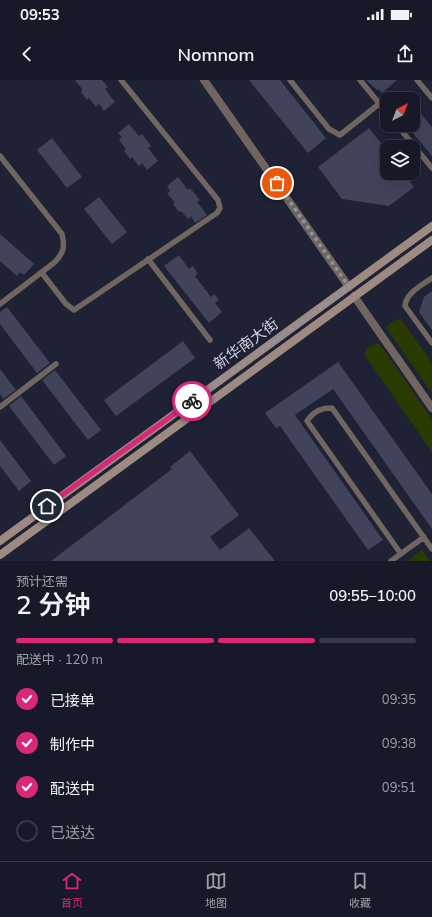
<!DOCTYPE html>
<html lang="zh">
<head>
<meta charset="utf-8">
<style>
	body { margin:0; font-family:Mulish,"Noto Sans SC",sans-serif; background:#202230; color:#f1f3f6; height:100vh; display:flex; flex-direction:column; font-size:15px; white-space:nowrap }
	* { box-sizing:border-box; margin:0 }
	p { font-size:13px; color:#9ea0a8 }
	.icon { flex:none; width:22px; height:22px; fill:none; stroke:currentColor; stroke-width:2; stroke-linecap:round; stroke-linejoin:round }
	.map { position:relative; height:481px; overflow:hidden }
	.side { display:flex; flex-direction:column; background:#171928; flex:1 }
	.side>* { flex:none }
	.needle { width:26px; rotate:42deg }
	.fabs { position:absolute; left:380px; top:12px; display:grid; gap:8px }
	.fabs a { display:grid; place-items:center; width:40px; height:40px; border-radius:8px; background:#171928; box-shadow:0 4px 16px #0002,0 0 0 1px #363845; font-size:20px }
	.pin { position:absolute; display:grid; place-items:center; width:34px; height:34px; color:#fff; margin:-17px; border:2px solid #fff; border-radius:50%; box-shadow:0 1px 4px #0007 }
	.courier { position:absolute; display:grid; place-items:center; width:40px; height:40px; margin:-20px; border:3px solid #db2777; border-radius:50%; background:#fff; color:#222; box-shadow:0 1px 5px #0007 }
	.head em { font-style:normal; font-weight:600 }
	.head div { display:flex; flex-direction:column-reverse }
	.head { display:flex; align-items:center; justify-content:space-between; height:68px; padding:0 16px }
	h1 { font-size:26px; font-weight:600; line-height:30px }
	.bar { display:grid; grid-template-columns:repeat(4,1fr); gap:6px 4px; align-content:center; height:48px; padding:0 16px }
	.bar i { height:5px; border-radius:3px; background:#363845 }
	.bar .on { background:#db2777 }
	.bar p { grid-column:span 4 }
	ol { padding:0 16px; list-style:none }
	li { display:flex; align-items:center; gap:12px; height:44px }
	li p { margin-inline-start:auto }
	li .icon { padding:4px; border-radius:50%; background:#db2777; color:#fff; stroke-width:4 }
	li:last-child { color:#9ea0a8 }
	li i { width:22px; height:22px; border:2px solid #363845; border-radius:50% }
	.status { display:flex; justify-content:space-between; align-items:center; height:28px; padding:0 20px; background:#171928; direction:ltr }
	.status svg { height:11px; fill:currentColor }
	header { display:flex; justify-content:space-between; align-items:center; height:52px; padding:0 16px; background:#171928; font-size:18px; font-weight:600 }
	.menu { display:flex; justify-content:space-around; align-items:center; height:56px; border-top:1px solid #363845; background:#171928; font-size:11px; color:#9ea0a8 }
	.menu a { display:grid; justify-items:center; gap:2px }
	.menu .on { color:#db2777 }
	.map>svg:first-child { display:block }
</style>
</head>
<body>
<div class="status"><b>09:53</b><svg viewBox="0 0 49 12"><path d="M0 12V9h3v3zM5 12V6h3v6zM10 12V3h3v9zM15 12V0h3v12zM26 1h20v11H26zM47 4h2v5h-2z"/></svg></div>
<header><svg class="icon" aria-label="back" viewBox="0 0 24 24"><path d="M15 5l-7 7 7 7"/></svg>Nomnom<svg class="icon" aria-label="share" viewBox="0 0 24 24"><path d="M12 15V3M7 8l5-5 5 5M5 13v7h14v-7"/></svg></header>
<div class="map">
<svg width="432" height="481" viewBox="0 0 432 481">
	<rect width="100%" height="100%" fill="#1f2135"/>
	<path fill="#2a3b01" d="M 401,239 L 432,283 L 432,313 L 386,248 C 390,242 394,240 401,239 Z
		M 379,263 L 432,339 L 432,372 L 364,274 C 367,267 372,264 379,263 Z
		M 422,470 L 430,481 L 407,481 Z"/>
	<path fill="#40435a" d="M 75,0 L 102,0 L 108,7 L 105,9 L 115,22 L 104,31 L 99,24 L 96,27 L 89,18 L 87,20 L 81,12 L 83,10 Z
		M 249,0 L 280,0 L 326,58 L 308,73 Z
		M 366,0 L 397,0 L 382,13 L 378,9 L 377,10 Z
		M 413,24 L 432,47 L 432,76 L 406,45 L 413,45 Z
		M 129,44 L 139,56 L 142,54 L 151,66 L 148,68 L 158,81 L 147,90 L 142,83 L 139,86 L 132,77 L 130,79 L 124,71 L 126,69 L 119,60 L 122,57 L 118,53 Z
		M 369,48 L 387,71 L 387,93 L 404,93 L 414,107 L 389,126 L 342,119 L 318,87 Z
		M 52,58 L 82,97 L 67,108 L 37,70 Z
		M 178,97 L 188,110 L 190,108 L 200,120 L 197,122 L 207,135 L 195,143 L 191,136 L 188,139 L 181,131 L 179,132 L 173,124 L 175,123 L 167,113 L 170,111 L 167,106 Z
		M 99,117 L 127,152 L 112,164 L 84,129 Z
		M 0,154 L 34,184 L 24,195 L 20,192 L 17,196 L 0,181 Z
		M 179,175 L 189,189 L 193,186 L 198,194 L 195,196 L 211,217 L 214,214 L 219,220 L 215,223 L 222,232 L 209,243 L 164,186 Z
		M 432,211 L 432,250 L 419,232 L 424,217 Z
		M 7,227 L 50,283 L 37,293 L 0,244 L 0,232 Z
		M 183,261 L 195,278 L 116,336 L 104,320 Z
		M 338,282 L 432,414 L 432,449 L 333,309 L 295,335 L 383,460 L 368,470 L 280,346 L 276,348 L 265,333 Z
		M 0,289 L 16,310 L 3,319 L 0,314 Z
		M 55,290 L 101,350 L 88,360 L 42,300 Z
		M 21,316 L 66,376 L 54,385 L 9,326 Z
		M 0,360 L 31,401 L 19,411 L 0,386 Z
		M 190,371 L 239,435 L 210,457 L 220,470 L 249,448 L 275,481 L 51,481 L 172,389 L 170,387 Z"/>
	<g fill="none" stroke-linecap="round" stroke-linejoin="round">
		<path stroke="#71655f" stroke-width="5.5" d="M 290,0 L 329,49 L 340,55 L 379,24
			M 360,0 L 387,33
			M 417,0 L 432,18
			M 397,45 L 432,88
			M 0,76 L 62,154 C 65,167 64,172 55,182 L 0,224
			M 148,179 L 210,260
			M 42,193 L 66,224 L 74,230 L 217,133 L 220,128 L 218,120 L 121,0
			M 432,198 C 422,205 406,213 405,226 L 432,263
			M 0,327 L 56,284
			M 401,474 L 307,341 C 314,331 321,328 332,328 L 432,469
			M 391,481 L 424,457"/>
		<path stroke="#71655f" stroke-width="8" d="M 354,216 L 432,328"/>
		<path stroke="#71655f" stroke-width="8" d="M 204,0 L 349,207"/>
		<path stroke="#9d8a81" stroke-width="8" d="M 0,461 L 432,146
			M 0,475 L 432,160"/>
	</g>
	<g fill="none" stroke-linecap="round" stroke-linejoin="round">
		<path stroke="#9194a4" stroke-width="4" stroke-dasharray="0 7.2" d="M 192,321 L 349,207 L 277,103"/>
		<path stroke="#db2777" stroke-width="5" d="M 47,426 L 192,321"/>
	</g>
	<g text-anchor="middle" stroke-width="3" stroke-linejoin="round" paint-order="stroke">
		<g font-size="15" fill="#cfd2e0" stroke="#1f2135">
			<text transform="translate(246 264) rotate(-36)" y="5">新华南大街</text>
		</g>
	</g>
</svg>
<div class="fabs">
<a><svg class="needle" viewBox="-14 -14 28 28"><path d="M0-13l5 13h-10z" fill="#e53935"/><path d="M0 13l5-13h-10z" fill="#9ea0a8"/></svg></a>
<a><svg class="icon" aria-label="layers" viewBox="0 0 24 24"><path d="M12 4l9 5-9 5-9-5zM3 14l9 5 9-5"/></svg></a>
</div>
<div class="pin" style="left:277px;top:103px;background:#ea580c"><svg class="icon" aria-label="bag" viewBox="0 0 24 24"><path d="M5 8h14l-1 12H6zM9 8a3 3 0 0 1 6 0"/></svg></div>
<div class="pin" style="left:47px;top:426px;background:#1f2937"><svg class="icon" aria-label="home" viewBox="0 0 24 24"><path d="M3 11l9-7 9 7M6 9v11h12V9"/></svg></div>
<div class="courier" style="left:192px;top:321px"><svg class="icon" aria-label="bike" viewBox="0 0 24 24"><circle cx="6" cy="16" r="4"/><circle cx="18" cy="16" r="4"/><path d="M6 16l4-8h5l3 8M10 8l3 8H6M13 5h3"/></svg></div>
</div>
<section class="side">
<div class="head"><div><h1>2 分钟</h1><p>预计还需</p></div><em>09:55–10:00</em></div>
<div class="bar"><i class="on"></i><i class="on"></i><i class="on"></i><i></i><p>配送中 · 120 m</p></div>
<ol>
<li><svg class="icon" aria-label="check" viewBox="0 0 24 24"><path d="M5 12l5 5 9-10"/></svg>已接单<p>09:35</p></li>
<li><svg class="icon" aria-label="check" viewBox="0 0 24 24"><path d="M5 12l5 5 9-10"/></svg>制作中<p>09:38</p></li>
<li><svg class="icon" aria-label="check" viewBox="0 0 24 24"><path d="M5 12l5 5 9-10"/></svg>配送中<p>09:51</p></li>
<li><i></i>已送达</li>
</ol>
</section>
<nav class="menu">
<a class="on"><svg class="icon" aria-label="home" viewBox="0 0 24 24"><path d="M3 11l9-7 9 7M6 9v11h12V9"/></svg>首页</a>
<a><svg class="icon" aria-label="map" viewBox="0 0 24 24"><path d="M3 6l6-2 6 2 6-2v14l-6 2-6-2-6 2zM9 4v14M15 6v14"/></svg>地图</a>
<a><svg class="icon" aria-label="saved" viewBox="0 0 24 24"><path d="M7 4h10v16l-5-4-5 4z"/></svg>收藏</a>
</nav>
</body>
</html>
